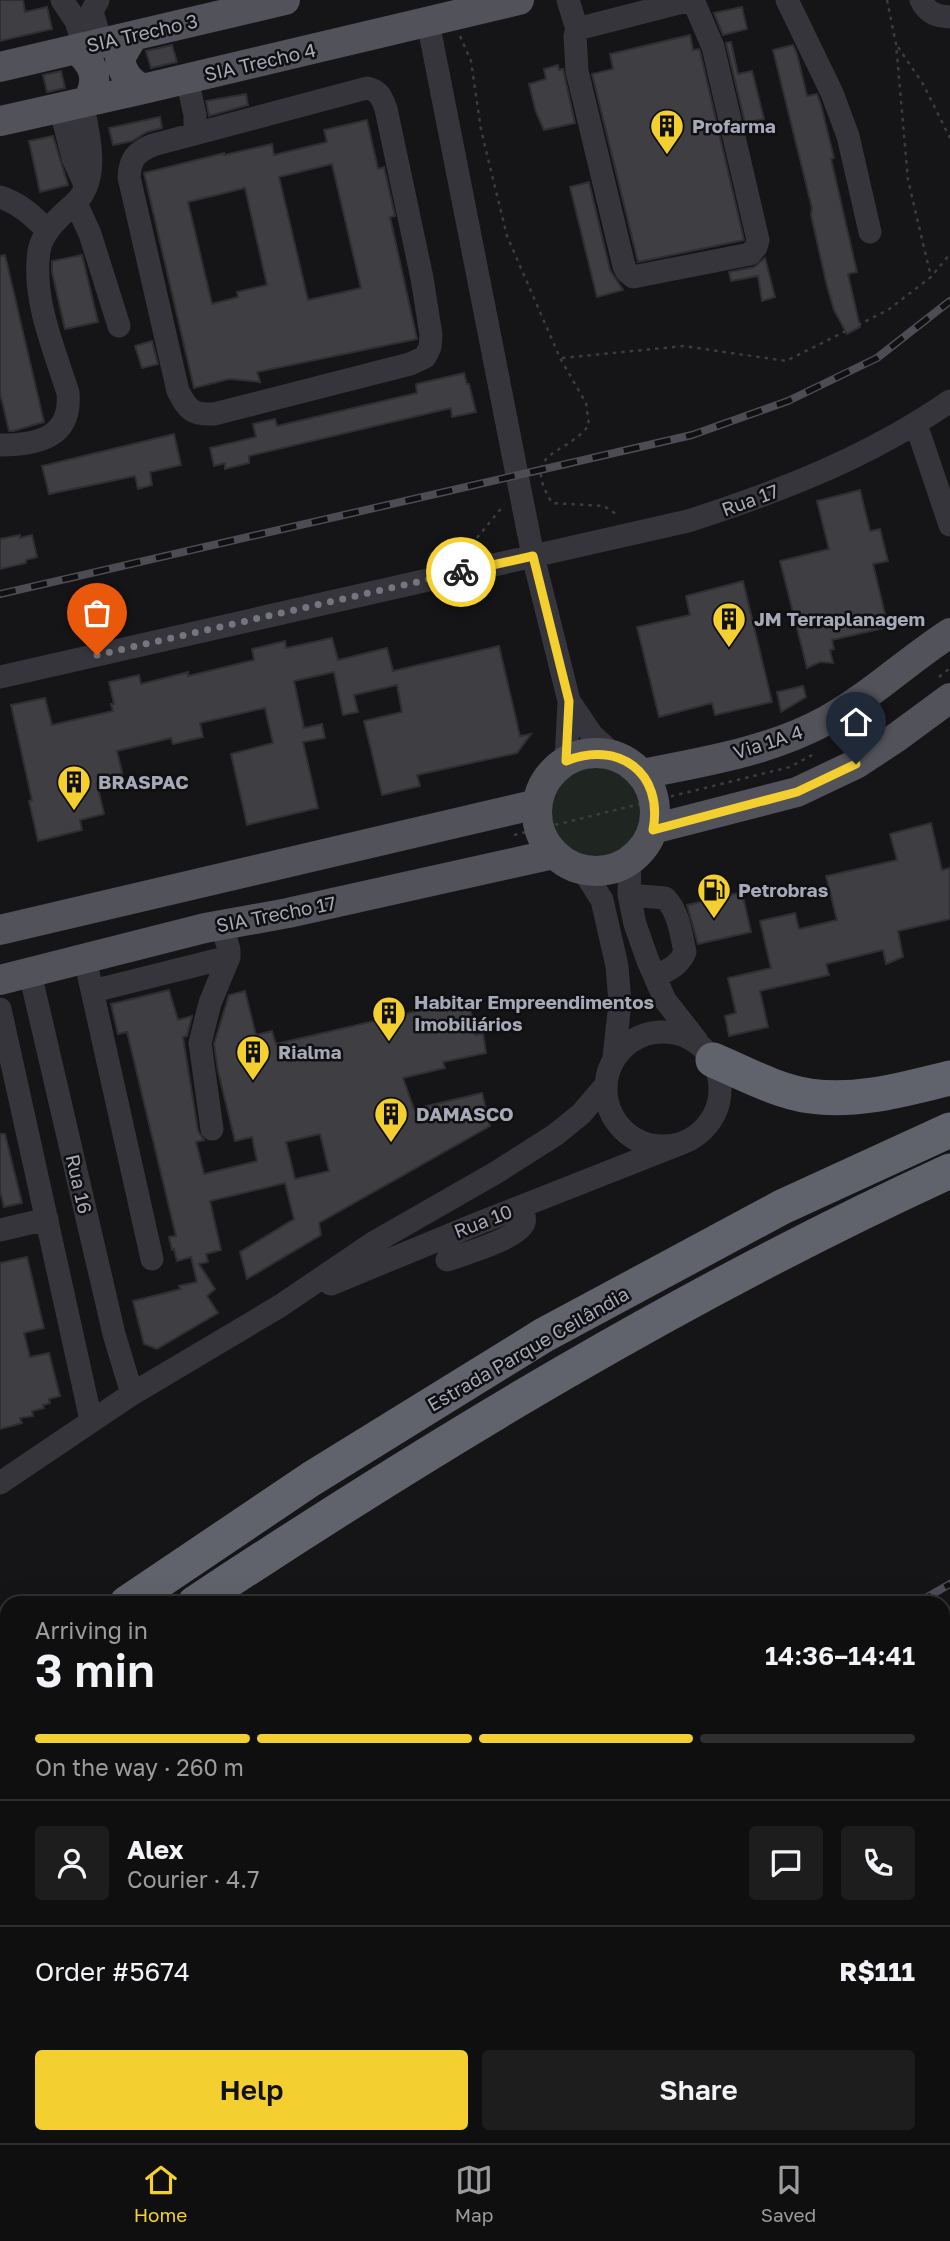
<!DOCTYPE html>
<html lang="en">
<head>
<meta charset="utf-8">
<style>
	body { margin:0; font-family:"Golos Text",sans-serif; background:#1e1d1e; color:#f1f3f6; height:100vh; display:flex; flex-direction:column; font-size:26px; white-space:nowrap }
	* { box-sizing:border-box; margin:0 }
	p { font-size:23px; color:#9c9c9f }
	.icon { flex:none; width:38px; height:38px; fill:none; stroke:currentColor; stroke-width:2; stroke-linecap:round; stroke-linejoin:round }
	.map { position:relative; flex:1; overflow:hidden }
	.sheet { position:absolute; left:0px; top:1596px; width:950px; height:548px; display:flex; flex-direction:column; background:#100f10; border-radius:21px 21px 0 0; box-shadow:0 7px 28px #0002,0 0 0 2px #302f30 }
	.sheet>* { flex:none }
	.pin { position:absolute; display:grid; place-items:center; width:60px; height:60px; color:#fff; margin:-72px -30px; border-radius:50% 50% 50% 0; rotate:-45deg; box-shadow:0 0 7px #0007 }
	.pin .icon { rotate:45deg }
	.courier { position:absolute; display:grid; place-items:center; width:70px; height:70px; margin:-35px; border:5px solid #f3cf30; border-radius:50%; background:#fff; color:#222; box-shadow:0 2px 9px #0007 }
	.overview em { font-style:normal; font-weight:600 }
	.overview div { display:flex; flex-direction:column-reverse }
	.overview { display:flex; align-items:center; justify-content:space-between; height:119px; padding:0 35px }
	h1 { font-size:46px; font-weight:600; line-height:52px }
	.bar { display:grid; grid-template-columns:repeat(4,1fr); gap:10px 7px; align-content:center; height:84px; padding:0 35px }
	.bar i { height:9px; border-radius:5px; background:#302f30 }
	.bar .selected { background:#f3cf30 }
	.bar p { grid-column:span 4 }
	.line { display:flex; align-items:center; gap:18px; padding:0 35px; border-top:2px solid #302f30 }
	.line div { flex:1 }
	.round { display:grid; place-items:center; flex:none; width:74px; height:74px; border-radius:7px; background:#1e1d1e }
	.button { display:flex; gap:14px; margin-top:auto; padding:14px 35px }
	.button a { flex:1; height:80px; border-radius:7px; background:#f3cf30; color:#111; font-size:28px; font-weight:600; line-height:80px; text-align:center }
	.button a+a { background:#1e1d1e; color:#f1f3f6 }
	.dock { display:flex; justify-content:space-around; align-items:center; height:98px; border-top:2px solid #302f30; background:#100f10; font-size:19px; color:#9c9c9f }
	.dock a { display:grid; justify-items:center; gap:4px }
	.dock .selected { color:#f3cf30 }
	.map>svg:first-child { display:block }
</style>
</head>
<body>
<div class="map">
<svg width="950" height="2143" viewBox="0 0 950 2143">
	<rect width="100%" height="100%" fill="#151416"/>
	<path fill="#1f2621" d="M545 813a51 51 0 1 1 102 0a51 51 0 1 1-102 0Z
		M 7,2024 L 7,2137 L 94,2137 L 97,2143 L 0,2143 L 0,2029 Z"/>
	<path fill="#3f3e43" stroke="#2f2e32" stroke-width="2" fill-rule="evenodd" d="M 0,0 L 23,0 L 25,12 L 47,7 L 52,29 L 0,41 Z
		M 742,7 L 747,29 L 723,35 L 714,13 Z
		M 690,35 L 693,50 L 699,49 L 700,51 L 744,240 L 638,262 L 592,74 L 613,69 L 610,54 Z
		M 731,42 L 738,74 L 752,71 L 764,119 L 745,123 L 726,43 Z
		M 172,45 L 177,62 L 151,68 L 146,51 Z
		M 793,45 L 797,54 L 807,96 L 817,94 L 821,105 L 834,158 L 831,159 L 857,272 L 848,274 L 860,327 L 847,334 L 834,310 L 827,286 L 811,215 L 812,208 L 773,50 Z
		M 558,65 L 559,70 L 563,69 L 575,123 L 544,130 L 536,112 L 529,84 L 546,79 L 544,69 Z
		M 61,71 L 65,88 L 47,92 L 43,75 Z
		M 246,94 L 248,105 L 209,116 L 206,101 Z
		M 160,117 L 162,128 L 147,132 L 132,141 L 113,145 L 109,128 Z
		M 367,120 L 378,169 L 384,167 L 395,216 L 390,217 L 417,339 L 257,372 L 260,382 L 229,379 L 194,388 L 144,173 L 224,153 L 224,155 L 272,144 L 274,155 L 327,142 L 324,130 ZM 332,164 L 361,288 L 308,300 L 279,177 ZM 245,188 L 267,285 L 237,292 L 238,297 L 212,304 L 188,202 Z
		M 53,136 L 68,185 L 40,192 L 29,141 Z
		M 589,182 L 610,270 L 623,290 L 597,297 L 570,187 Z
		M 5,255 L 44,422 L 13,431 L 9,431 L 0,393 L 0,256 Z
		M 82,255 L 98,322 L 65,329 L 52,272 L 52,261 Z
		M 765,258 L 775,297 L 762,301 L 758,276 L 731,281 L 729,272 L 754,267 Z
		M 152,341 L 158,364 L 142,368 L 135,346 Z
		M 464,373 L 467,384 L 469,384 L 476,412 L 452,417 L 451,408 L 249,456 L 249,463 L 225,469 L 225,463 L 214,466 L 210,448 L 256,437 L 253,424 L 275,419 L 277,426 L 417,393 L 416,384 Z
		M 174,434 L 181,465 L 150,472 L 152,485 L 138,489 L 135,476 L 49,494 L 42,466 Z
		M 860,490 L 870,531 L 880,529 L 888,561 L 873,564 L 888,627 L 832,640 L 834,649 L 830,650 L 833,663 L 820,662 L 807,668 L 780,561 L 829,549 L 817,501 Z
		M 20,535 L 20,538 L 32,535 L 37,557 L 26,560 L 26,563 L 0,569 L 0,539 Z
		M 743,581 L 772,702 L 715,715 L 712,703 L 659,717 L 637,627 L 690,615 L 686,596 Z
		M 332,638 L 338,660 L 387,648 L 393,671 L 499,646 L 520,736 L 531,734 L 517,753 L 417,775 L 420,786 L 382,795 L 364,721 L 402,712 L 397,685 L 354,695 L 358,712 L 343,715 L 334,672 L 294,681 L 304,728 L 322,724 L 325,738 L 303,742 L 318,808 L 247,825 L 231,754 L 273,743 L 265,708 L 200,723 L 203,737 L 173,744 L 171,738 L 117,751 L 123,776 L 97,783 L 104,814 L 80,820 L 82,830 L 38,841 L 29,801 L 32,800 L 11,705 L 45,698 L 52,725 L 113,711 L 111,704 L 114,704 L 109,682 L 139,675 L 141,684 L 188,672 L 188,676 L 254,660 L 252,649 L 285,641 L 286,648 Z
		M 803,686 L 806,697 L 781,712 L 777,692 Z
		M 931,823 L 942,870 L 950,868 L 950,919 L 898,931 L 903,957 L 886,964 L 883,950 L 826,964 L 829,975 L 760,991 L 768,1027 L 729,1036 L 725,1016 L 736,1013 L 728,978 L 771,968 L 760,921 L 795,913 L 799,929 L 837,920 L 826,876 L 897,860 L 890,834 Z
		M 742,892 L 751,932 L 698,944 L 687,905 Z
		M 169,990 L 178,1020 L 192,1016 L 187,1036 L 183,1037 L 198,1131 L 204,1140 L 196,1142 L 204,1174 L 257,1161 L 252,1137 L 235,1141 L 218,1071 L 214,1044 L 229,995 L 245,991 L 256,1035 L 272,1031 L 276,1044 L 468,999 L 476,1035 L 483,1033 L 486,1053 L 443,1062 L 445,1068 L 403,1078 L 414,1109 L 482,1093 L 490,1126 L 319,1223 L 321,1235 L 247,1279 L 240,1252 L 294,1219 L 285,1183 L 210,1201 L 221,1250 L 206,1254 L 208,1262 L 199,1264 L 215,1289 L 207,1296 L 218,1313 L 157,1349 L 144,1344 L 133,1301 L 181,1289 L 179,1286 L 197,1282 L 191,1257 L 177,1261 L 174,1249 L 172,1250 L 169,1237 L 176,1236 L 127,1032 L 118,1034 L 111,1004 ZM 320,1134 L 329,1171 L 295,1179 L 286,1142 Z
		M 0,1134 L 5,1134 L 22,1203 L 4,1207 L 0,1191 Z
		M 27,1257 L 44,1328 L 24,1333 L 30,1357 L 49,1353 L 60,1396 L 49,1399 L 50,1403 L 43,1405 L 44,1408 L 32,1411 L 33,1416 L 20,1418 L 22,1423 L 0,1429 L 0,1263 Z"/>
	<g fill="none" stroke-linecap="round" stroke-linejoin="round">
		<path stroke="#3b3c42" stroke-width="2.5" stroke-dasharray="3.5 5" stroke-linecap="butt" d="M 887,0 L 896,44 L 908,180 L 931,277
			M 460,36 L 471,61 L 481,130 L 507,236 L 560,358 L 586,403 L 589,425 C 564,458 520,449 552,503 L 604,506 L 619,516
			M 898,47 L 923,84 L 950,138
			M 562,358 L 684,346 L 786,361 L 888,310 L 931,277 L 950,254
			M 466,551 L 504,505
			M 939,677 L 950,668
			M 860,729 L 885,715
			M 514,835 L 790,767 L 814,754"/>
		<path stroke="#35353b" stroke-width="23" d="M 62,0 L 76,21 L 84,47
			M 98,0 L 92,11 L 101,43
			M 568,0 L 577,29 L 690,0
			M 787,0 L 832,93 L 848,136 L 870,232
			M 921,0 C 927,13 936,16 950,17
			M 428,22 L 533,556 L 569,701 L 566,761
			M 577,29 L 575,36 L 577,71 L 624,266 L 627,272 L 633,277 L 750,254 L 756,247 L 758,240 L 713,47 L 693,0
			M 187,79 L 195,115 L 195,132
			M 367,88 C 380,91 382,98 386,109 L 422,278 L 431,335 L 430,347 L 425,357 L 410,364 L 214,414 C 192,415 188,410 178,391 L 129,177 C 130,159 136,152 153,145 Z
			M 60,107 L 73,158 L 86,187
			M 0,197 C 21,204 33,216 48,231
			M 76,203 L 90,234 L 119,326
			M 916,424 L 950,525
			M 0,445 C 37,445 72,438 68,393 C 54,348 32,299 39,251 C 42,232 60,216 74,204 C 102,179 88,133 82,102
			M 0,677 L 688,521 C 781,491 869,457 950,401
			M 569,701 L 592,735 L 615,756
			M 630,861 L 629,895 L 635,924 L 648,961 L 665,1000 L 697,1041
			M 583,870 L 602,900 L 617,966 L 620,1003 L 614,1057
			M 629,895 L 665,898 C 679,912 681,934 685,952 C 679,966 668,970 655,977
			M 85,959 L 152,1259
			M 30,973 L 114,1334 L 132,1394
			M 93,991 L 229,957
			M 0,1009 L 91,1420
			M606 1089a57 57 0 1 1 114 0a57 57 0 1 1-114 0Z
			M 212,1129 L 200,1043 L 210,1003 L 229,957 L 229,950 L 222,925
			M 0,1230 L 47,1219
			M 447,1260 C 464,1254 517,1239 524,1223 C 526,1218 523,1211 522,1206
			M 331,1284 L 479,1223 L 687,1141
			M 0,1483 L 132,1394 L 280,1306 L 373,1243 L 497,1172 L 555,1135 L 581,1114 L 605,1086
			M 943,1659 L 950,1655
			M 423,2137 L 426,2143
			M 560,2137 L 563,2143
			M 293,2143 L 296,2137
			M 792,2143 L 796,2137"/>
		<path stroke="#51525a" stroke-width="30" d="M 133,36 L 120,58 C 122,73 129,82 143,89
			M 76,49 C 94,64 100,79 88,100
			M 0,67 L 285,0
			M 0,121 L 143,89 L 519,0
			M537 812a59 59 0 1 1 118 0a59 59 0 1 1-118 0Z
			M 642,774 C 704,762 771,751 827,720 C 871,696 908,660 950,633
			M 653,829 L 797,792 L 856,764 L 897,737 L 950,698
			M 0,930 L 537,804
			M 0,980 L 205,928 L 288,913 L 553,854"/>
		<path stroke="#61636c" stroke-width="35" d="M 713,1060 C 744,1073 776,1091 810,1096 C 857,1103 904,1089 950,1078
			M 127,1603 L 311,1479 L 544,1335 L 782,1207 L 950,1130
			M 195,1603 C 437,1443 686,1292 950,1171
			M 0,1688 L 7,1684
			M 0,1732 L 7,1728"/>
		<g stroke="#4c4d54" stroke-width="8">
			<path id="rail" d="M 0,594 L 692,435 L 788,401 L 877,358 L 950,301
				M 917,1603 L 950,1584
				M 0,1990 L 7,1985"/>
		</g>
		<use href="#rail" stroke="#100f11" stroke-width="5" stroke-dasharray="16" stroke-linecap="butt"/>
	</g>
	<g fill="none" stroke-linecap="round" stroke-linejoin="round">
		<path stroke="#73757f" stroke-width="7" stroke-dasharray="0 12.6" d="M 97,655 L 461,572"/>
		<path stroke="#f3cf30" stroke-width="9" d="M 461,572 L 533,556 L 569,701 L 566,761 C 618,740 664,772 653,830 L 797,792 L 856,764"/>
	</g>
	<defs>
		<g id="building-pin" transform="scale(1.75)"><path d="M0 17L-7.5 6A9.5 9.5 0 1 1 7.5 6Z" fill="#f3cf30" stroke="#100f11"/><path d="M-4-6H4V6H1V3H-1V6H-4ZM-2.5-4.3h1.7v1.8h-1.7ZM.8-4.3h1.7v1.8H.8ZM-2.5-1h1.7V.8h-1.7ZM.8-1h1.7V.8H.8Z" fill="#111"/></g>
		<g id="fuel-pin" transform="scale(1.75)"><path d="M0 17L-7.5 6A9.5 9.5 0 1 1 7.5 6Z" fill="#f3cf30" stroke="#100f11"/><path d="M-5.5-6h7V0h2V4h1.3V-2.5L3-4.5l.8-.8L6-3V5H2.5V1h-1V6h-7ZM-4.2-4.7v3.2H.2V-4.7Z" fill="#111"/></g>
	</defs>
	<g fill-rule="evenodd">
		<use href="#building-pin" x="667" y="126"/>
		<use href="#building-pin" x="729" y="619"/>
		<use href="#building-pin" x="74" y="782"/>
		<use href="#fuel-pin" x="714" y="890"/>
		<use href="#building-pin" x="389" y="1013"/>
		<use href="#building-pin" x="253" y="1052"/>
		<use href="#building-pin" x="391" y="1114"/>
	</g>
	<g text-anchor="middle" stroke-width="5" stroke-linejoin="round" paint-order="stroke">
		<g font-size="19" fill="#a6a9b7" stroke="#100f11">
			<text transform="translate(142 33) rotate(-13)" y="7">SIA Trecho 3</text>
			<text transform="translate(260 62) rotate(-13)" y="7">SIA Trecho 4</text>
			<text transform="translate(750 500) rotate(-20)" y="7">Rua 17</text>
			<text transform="translate(768 742) rotate(-18)" y="7">Via 1A 4</text>
			<text transform="translate(276 914) rotate(-11)" y="7">SIA Trecho 17</text>
			<text transform="translate(79 1184) rotate(77)" y="7">Rua 16</text>
			<text transform="translate(483 1221) rotate(-21)" y="7">Rua 10</text>
			<text transform="translate(528 1349) rotate(-30)" y="7">Estrada Parque Ceilândia</text>
		</g>
		<g font-size="19" font-weight="bold" fill="#a6a9b7" stroke="#100f11" text-anchor="start">
			<text x="692" y="133">Profarma</text>
			<text x="754" y="626">JM Terraplanagem</text>
			<text x="98" y="789">BRASPAC</text>
			<text x="738" y="897">Petrobras</text>
			<text x="414" y="1009">Habitar Empreendimentos<tspan x="414" dy="22">Imobiliários</tspan></text>
			<text x="278" y="1059">Rialma</text>
			<text x="416" y="1121">DAMASCO</text>
		</g>
	</g>
</svg>
<div class="pin" style="left:97px;top:655px;background:#ea580c"><svg class="icon" aria-label="bag" viewBox="0 0 24 24"><path d="M5 8h14l-1 12H6zM9 8a3 3 0 0 1 6 0"/></svg></div>
<div class="pin" style="left:856px;top:764px;background:#1f2937"><svg class="icon" aria-label="home" viewBox="0 0 24 24"><path d="M3 11l9-7 9 7M6 9v11h12V9"/></svg></div>
<div class="courier" style="left:461px;top:572px"><svg class="icon" aria-label="bike" viewBox="0 0 24 24"><circle cx="6" cy="16" r="4"/><circle cx="18" cy="16" r="4"/><path d="M6 16l4-8h5l3 8M10 8l3 8H6M13 5h3"/></svg></div>
<section class="sheet">
<div class="overview"><div><h1>3 min</h1><p>Arriving in</p></div><em>14:36–14:41</em></div>
<div class="bar"><i class="selected"></i><i class="selected"></i><i class="selected"></i><i></i><p>On the way · 260 m</p></div>
<div class="line" style="height:126px"><a class="round"><svg class="icon" aria-label="person" viewBox="0 0 24 24"><circle cx="12" cy="8" r="4"/><path d="M4 21q1-7 8-7t8 7"/></svg></a><div><b>Alex</b><p>Courier · 4.7</p></div><a class="round"><svg class="icon" aria-label="chat" viewBox="0 0 24 24"><path d="M4 5h16v11H9l-5 4z"/></svg></a><a class="round"><svg class="icon" aria-label="phone" viewBox="0 0 24 24"><path d="M5 4h4l2 5-3 2q2 4 5 5l2-3 5 2v4C11 20 4 13 5 4z"/></svg></a></div>
<div class="line" style="height:91px"><div>Order #5674</div><b>R$111</b></div>
<div class="button"><a>Help</a><a>Share</a></div>
</section>
</div>
<nav class="dock">
<a class="selected"><svg class="icon" aria-label="home" viewBox="0 0 24 24"><path d="M3 11l9-7 9 7M6 9v11h12V9"/></svg>Home</a>
<a><svg class="icon" aria-label="map" viewBox="0 0 24 24"><path d="M3 6l6-2 6 2 6-2v14l-6 2-6-2-6 2zM9 4v14M15 6v14"/></svg>Map</a>
<a><svg class="icon" aria-label="saved" viewBox="0 0 24 24"><path d="M7 4h10v16l-5-4-5 4z"/></svg>Saved</a>
</nav>
</body>
</html>
